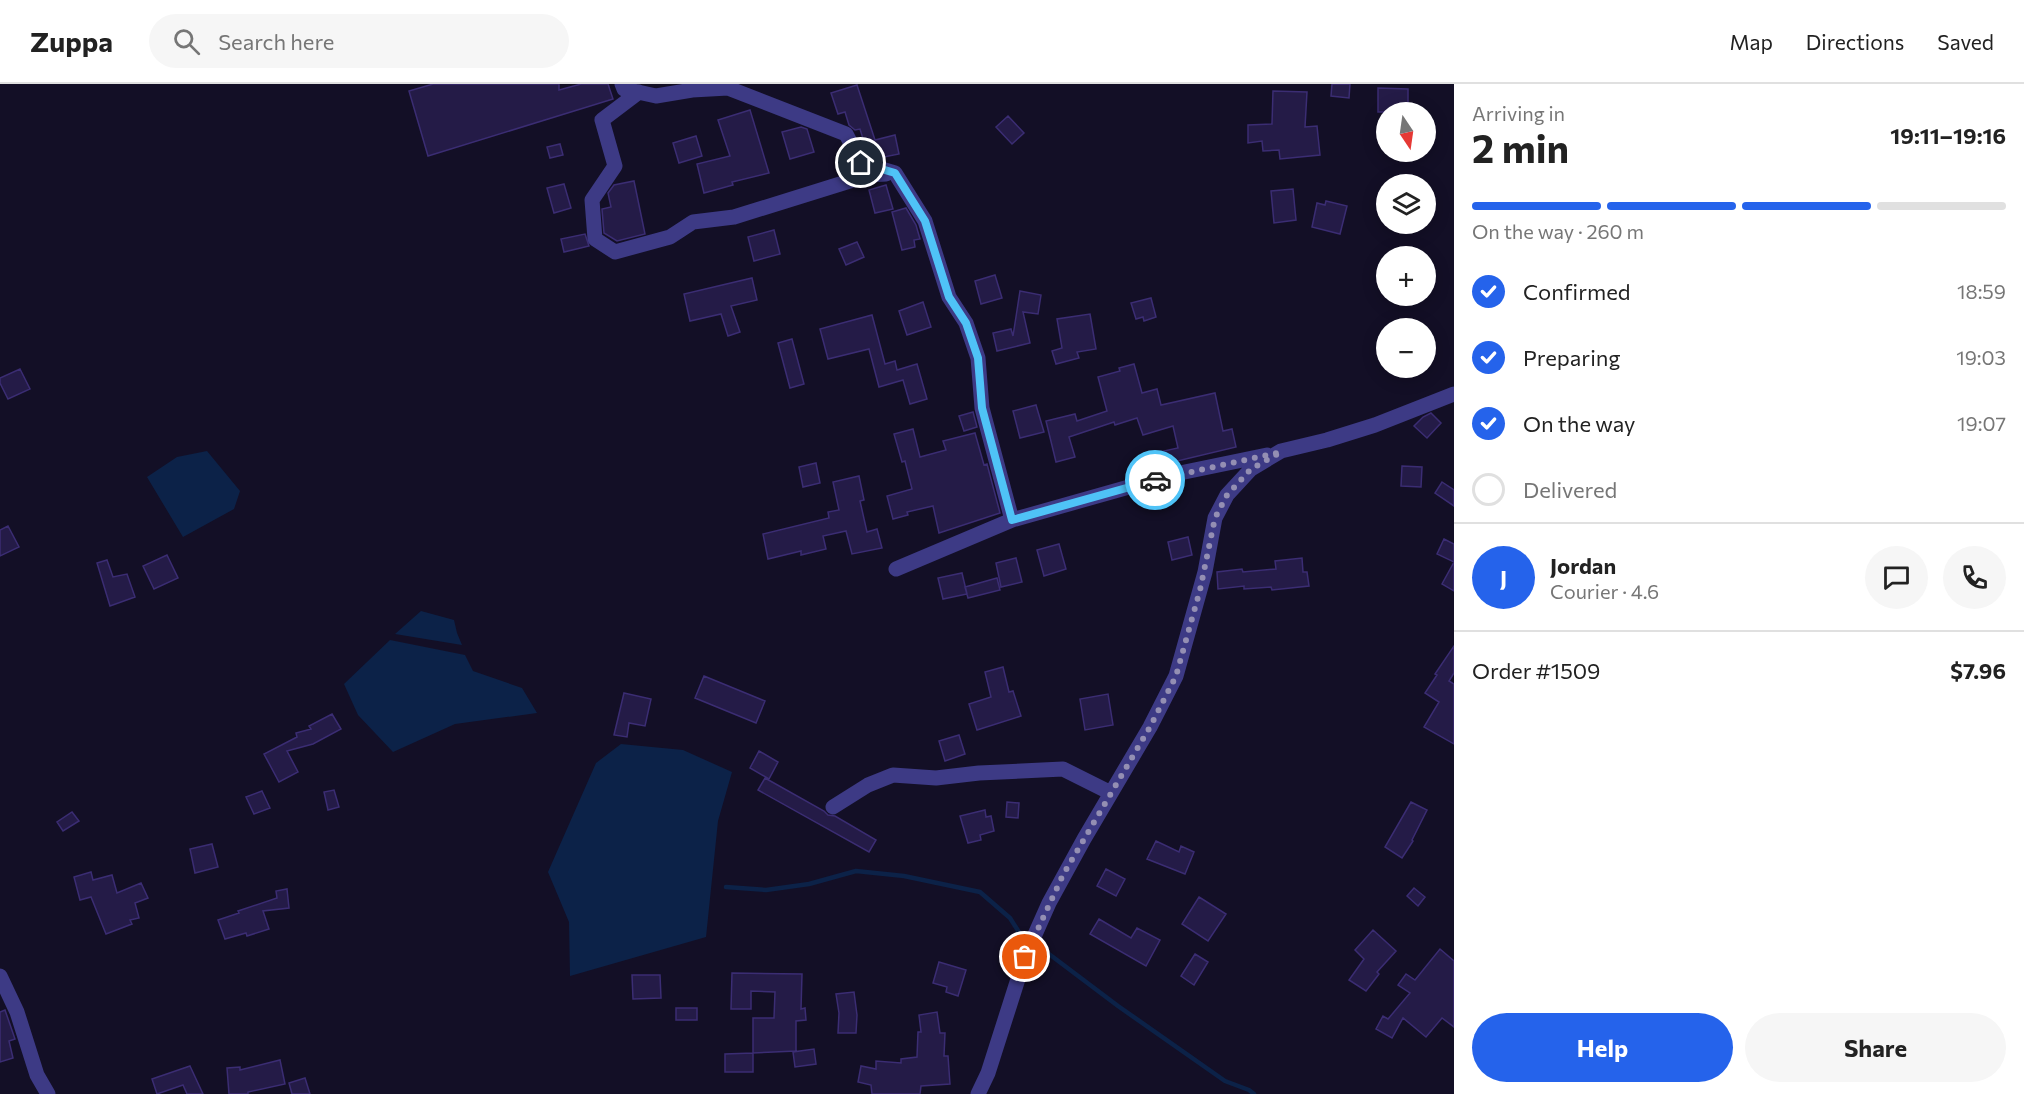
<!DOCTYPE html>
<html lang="en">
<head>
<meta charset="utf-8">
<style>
	body { margin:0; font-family:Commissioner,sans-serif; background:#f6f6f6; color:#222; height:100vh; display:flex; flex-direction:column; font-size:22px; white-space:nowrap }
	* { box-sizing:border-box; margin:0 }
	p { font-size:20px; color:#767676 }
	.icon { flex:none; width:33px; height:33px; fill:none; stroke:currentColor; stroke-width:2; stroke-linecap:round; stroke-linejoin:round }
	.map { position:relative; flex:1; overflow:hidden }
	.sheet { display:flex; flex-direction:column; background:#fff; width:570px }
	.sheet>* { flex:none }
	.needle { width:39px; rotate:167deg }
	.buttons { position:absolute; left:1376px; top:18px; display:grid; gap:12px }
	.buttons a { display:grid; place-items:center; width:60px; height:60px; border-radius:50%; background:#fff; box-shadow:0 3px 15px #0003; font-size:30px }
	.pin { position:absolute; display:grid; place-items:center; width:51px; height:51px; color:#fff; margin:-26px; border:3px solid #fff; border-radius:50%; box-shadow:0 2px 6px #0007 }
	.courier { position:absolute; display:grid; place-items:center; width:60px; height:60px; margin:-30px; border:4px solid #4fc3f7; border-radius:50%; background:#fff; color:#222; box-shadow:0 2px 8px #0007 }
	.summary em { font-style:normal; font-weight:700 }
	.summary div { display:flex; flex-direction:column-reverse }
	.summary { display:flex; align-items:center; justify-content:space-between; height:102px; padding:0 18px }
	h1 { font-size:39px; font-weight:700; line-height:45px }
	.bar { display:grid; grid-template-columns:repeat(4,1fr); gap:9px 6px; align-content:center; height:72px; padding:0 18px }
	.bar i { height:8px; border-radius:4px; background:#e0e0e0 }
	.bar .selected { background:#2563eb }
	.bar p { grid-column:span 4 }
	.line { display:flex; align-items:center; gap:15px; padding:0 18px; border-top:2px solid #e0e0e0 }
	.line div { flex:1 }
	.round { display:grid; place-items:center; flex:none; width:63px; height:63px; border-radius:32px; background:#f6f6f6 }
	ol { padding:0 18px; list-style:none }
	li { display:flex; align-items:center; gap:18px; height:66px }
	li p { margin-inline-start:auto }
	li .icon { padding:6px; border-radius:50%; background:#2563eb; color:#fff; stroke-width:4 }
	li:last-child { color:#767676 }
	li i { width:33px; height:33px; border:3px solid #e0e0e0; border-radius:50% }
	.cta { display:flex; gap:12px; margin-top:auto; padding:12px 18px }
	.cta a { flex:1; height:69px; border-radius:36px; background:#2563eb; color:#fff; font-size:24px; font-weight:700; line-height:69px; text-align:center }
	.cta a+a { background:#f6f6f6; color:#222 }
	header { display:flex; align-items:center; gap:36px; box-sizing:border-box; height:84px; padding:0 30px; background:#fff; border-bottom:2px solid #e0e0e0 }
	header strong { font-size:28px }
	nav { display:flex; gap:33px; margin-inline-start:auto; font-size:21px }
	.search { width:420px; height:54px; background:#f6f6f6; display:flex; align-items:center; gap:15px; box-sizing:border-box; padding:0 21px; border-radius:33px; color:#767676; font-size:22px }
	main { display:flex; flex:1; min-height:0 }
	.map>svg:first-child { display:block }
</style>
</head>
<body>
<header>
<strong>Zuppa</strong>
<div class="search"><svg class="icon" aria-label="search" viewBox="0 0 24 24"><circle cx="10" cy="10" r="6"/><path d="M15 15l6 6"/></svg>Search here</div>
<nav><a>Map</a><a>Directions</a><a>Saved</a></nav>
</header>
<main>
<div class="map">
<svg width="1454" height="1010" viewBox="0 0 1454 1010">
	<rect width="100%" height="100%" fill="#130f26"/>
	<path fill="#0c2248" d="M 207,367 L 240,407 L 234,425 L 183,453 L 147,393 L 177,373 Z
		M 421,527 L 454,536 L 457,549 L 462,561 L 395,550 Z
		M 390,556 L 465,571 L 473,587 L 522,604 L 537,629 L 455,640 L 393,668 L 358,631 L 344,600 Z
		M 621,660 L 683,666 L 732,688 L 718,737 L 706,853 L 570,892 L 569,838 L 548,788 L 596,679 Z"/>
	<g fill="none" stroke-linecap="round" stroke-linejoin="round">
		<path stroke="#0c2248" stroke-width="4.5" d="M 726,803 L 766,806 L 809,800 L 856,787 L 904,792 L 980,808 L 1010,834 L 1024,856 L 1041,864 L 1118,922 L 1225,997 L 1249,1006 L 1254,1010"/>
	</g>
	<path fill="#241b47" stroke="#3b2d73" stroke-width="1.5" d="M 433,0 L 559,0 L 559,6 L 581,0 L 608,0 L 613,15 L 428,72 L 409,7 Z
		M 1332,0 L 1350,0 L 1349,14 L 1331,12 Z
		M 857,1 L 875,56 L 895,51 L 899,70 L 879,74 L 868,71 L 860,45 L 855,46 L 849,41 L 845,28 L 838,30 L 831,9 Z
		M 1378,4 L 1408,5 L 1408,28 L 1378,28 Z
		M 1273,7 L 1307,8 L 1305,43 L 1317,42 L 1320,71 L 1280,75 L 1279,66 L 1263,67 L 1262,57 L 1248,59 L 1248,41 L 1272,40 Z
		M 750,26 L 769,89 L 732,98 L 733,101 L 704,109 L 697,80 L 730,72 L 718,36 Z
		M 1008,32 L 1024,49 L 1012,60 L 996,43 Z
		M 801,43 L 807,45 L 814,68 L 790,75 L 782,48 Z
		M 696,52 L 702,72 L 679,79 L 673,59 Z
		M 560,60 L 563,71 L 550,74 L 547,63 Z
		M 634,97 L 645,150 L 617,157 L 604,149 L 602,125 L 611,123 L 608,109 L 614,101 Z
		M 564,100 L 571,124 L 554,129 L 547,104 Z
		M 886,101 L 893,125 L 875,129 L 869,106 Z
		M 1293,105 L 1296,136 L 1274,139 L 1271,107 Z
		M 1326,117 L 1347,122 L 1340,150 L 1312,143 L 1317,119 L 1325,121 Z
		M 906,124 L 916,141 L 920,155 L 914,156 L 915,163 L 902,166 L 892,128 Z
		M 774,146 L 780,170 L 754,177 L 748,153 Z
		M 585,150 L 589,162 L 564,168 L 561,155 Z
		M 857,158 L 864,173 L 846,181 L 839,165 Z
		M 995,191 L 1002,214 L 981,220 L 975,197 Z
		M 752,194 L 757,216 L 731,222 L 740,248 L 728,252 L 721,230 L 690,237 L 684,210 Z
		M 1020,207 L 1041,211 L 1038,230 L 1023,228 L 1030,259 L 997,267 L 993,249 L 1011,245 L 1013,252 Z
		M 1151,214 L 1156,233 L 1144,237 L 1143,233 L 1136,235 L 1131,219 Z
		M 923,218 L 931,243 L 907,251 L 899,227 Z
		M 1090,230 L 1096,265 L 1077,268 L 1079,274 L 1056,280 L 1052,267 L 1062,264 L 1057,235 Z
		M 872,231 L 885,280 L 895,277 L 897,286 L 917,280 L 927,315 L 910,320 L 903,296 L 879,303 L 869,265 L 828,275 L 820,245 Z
		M 792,255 L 804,300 L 790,304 L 778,259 Z
		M 1134,280 L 1142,309 L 1157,305 L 1161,321 L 1215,309 L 1223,347 L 1232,345 L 1236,363 L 1173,378 L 1174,380 L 1153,386 L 1150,370 L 1178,364 L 1173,342 L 1143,351 L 1137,334 L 1115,341 L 1114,338 L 1069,353 L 1075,373 L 1056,378 L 1046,337 L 1075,330 L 1077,337 L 1107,327 L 1098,293 L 1120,287 L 1119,284 Z
		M 20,285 L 30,305 L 8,315 L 0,299 L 0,294 Z
		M 1036,321 L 1044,348 L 1020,354 L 1013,327 Z
		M 973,328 L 977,343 L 964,347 L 959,332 Z
		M 1431,329 L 1441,339 L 1427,354 L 1414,342 L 1423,333 Z
		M 913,345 L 920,373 L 946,366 L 943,357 L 975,349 L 984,381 L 987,380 L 1000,429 L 939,449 L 933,422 L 907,428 L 908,431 L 893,435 L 887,412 L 912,405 L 905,377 L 902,378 L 894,350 Z
		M 816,379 L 820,399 L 803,403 L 799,383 Z
		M 1402,382 L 1422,383 L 1421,403 L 1401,402 Z
		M 859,392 L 864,416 L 860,417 L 867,448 L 877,445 L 882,464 L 852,470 L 846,447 L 823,452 L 826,465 L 801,471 L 801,467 L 768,475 L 763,450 L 829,434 L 828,428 L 839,426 L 833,398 Z
		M 1442,398 L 1454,406 L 1454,422 L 1435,409 Z
		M 8,442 L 19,463 L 0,472 L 0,446 Z
		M 1188,453 L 1192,471 L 1172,476 L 1168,458 Z
		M 1444,455 L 1454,460 L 1454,478 L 1437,470 Z
		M 1059,460 L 1066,485 L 1044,492 L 1037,466 Z
		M 167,471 L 178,494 L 154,505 L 143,482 Z
		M 1016,474 L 1022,498 L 1001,503 L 996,479 Z
		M 1302,474 L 1303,488 L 1307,488 L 1309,502 L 1272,506 L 1271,503 L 1244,505 L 1244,502 L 1218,505 L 1217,488 L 1242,485 L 1243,488 L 1276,485 L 1275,477 Z
		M 107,476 L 113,493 L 127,490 L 135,513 L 110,522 L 97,479 Z
		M 1454,478 L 1454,507 L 1442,500 Z
		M 962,489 L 967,510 L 943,515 L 938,494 Z
		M 997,494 L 1000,506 L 968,514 L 965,503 Z
		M 1454,562 L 1454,589 L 1449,597 L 1454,600 L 1454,660 L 1424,643 L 1439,618 L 1425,609 L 1437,591 L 1435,590 Z
		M 1003,583 L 1009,608 L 1013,607 L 1021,632 L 977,646 L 969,620 L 991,613 L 985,588 Z
		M 704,592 L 765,617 L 756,639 L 695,614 Z
		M 624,609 L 651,615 L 645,642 L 629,639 L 627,653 L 614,651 Z
		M 1108,610 L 1113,641 L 1085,646 L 1080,615 Z
		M 332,630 L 341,645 L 313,660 L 287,667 L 298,688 L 279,698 L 264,670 L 297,653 L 296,649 L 311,645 L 309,642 Z
		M 959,651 L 965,670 L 945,677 L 939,657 Z
		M 759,667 L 778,678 L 769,695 L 750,684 Z
		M 765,694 L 824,727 L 828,731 L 835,732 L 876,756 L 869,768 L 758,706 Z
		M 334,706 L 339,723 L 328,726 L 324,708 Z
		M 262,707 L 270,724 L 254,730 L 246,713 Z
		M 1007,718 L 1019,719 L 1018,734 L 1006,733 Z
		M 1411,718 L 1427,726 L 1412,756 L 1413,757 L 1402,774 L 1385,763 Z
		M 985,726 L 986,733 L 991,732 L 994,747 L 980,751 L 981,756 L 968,759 L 960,732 Z
		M 72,728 L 79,737 L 63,747 L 57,738 Z
		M 1156,757 L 1179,768 L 1181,762 L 1194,768 L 1185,790 L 1147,775 Z
		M 212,760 L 218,783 L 195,789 L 190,765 Z
		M 1106,785 L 1125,795 L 1116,812 L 1097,802 Z
		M 91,788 L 93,796 L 112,791 L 117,809 L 141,799 L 148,814 L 135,819 L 139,834 L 130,836 L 132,840 L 106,850 L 91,813 L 80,816 L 74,793 Z
		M 1414,804 L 1425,813 L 1418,822 L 1407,812 Z
		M 287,805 L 289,824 L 263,827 L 269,845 L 247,852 L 246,849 L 225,855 L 218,836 L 239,829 L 238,827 L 277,814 L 276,807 Z
		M 1199,813 L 1226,830 L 1208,857 L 1182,840 Z
		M 1099,835 L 1131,854 L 1137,844 L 1160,856 L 1146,882 L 1090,850 Z
		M 1373,846 L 1396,867 L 1377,888 L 1379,890 L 1366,907 L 1349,896 L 1364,875 L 1355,866 Z
		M 1440,865 L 1454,877 L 1454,943 L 1442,934 L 1426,953 L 1403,934 L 1392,954 L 1376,945 L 1383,932 L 1388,935 L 1410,909 L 1398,901 L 1406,890 L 1415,896 Z
		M 1195,870 L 1208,878 L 1194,901 L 1181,892 Z
		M 939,878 L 966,886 L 958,912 L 946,908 L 947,903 L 933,899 Z
		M 732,889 L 802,890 L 801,925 L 805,924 L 806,936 L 796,937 L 796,967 L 753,969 L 753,934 L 774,934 L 775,908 L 751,907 L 751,925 L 731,925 Z
		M 632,891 L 660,891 L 661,914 L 633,915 Z
		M 854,908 L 857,931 L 856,949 L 838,949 L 839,929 L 836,910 Z
		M 676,924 L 697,924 L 697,936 L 676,936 Z
		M 5,926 L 15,955 L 9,957 L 13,974 L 0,978 L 0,928 Z
		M 937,928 L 940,949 L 945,949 L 944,972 L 948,972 L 950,1000 L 921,1002 L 920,1010 L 872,1010 L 871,1001 L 858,998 L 861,982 L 876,985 L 876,977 L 901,979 L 901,975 L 917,973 L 918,948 L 921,948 L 919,931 Z
		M 814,965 L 816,980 L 795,983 L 793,968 Z
		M 753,969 L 753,988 L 725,988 L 725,970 Z
		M 280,976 L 285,1000 L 248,1008 L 248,1010 L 229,1010 L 227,984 L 240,983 L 240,986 Z
		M 190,982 L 203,1010 L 187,1010 L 183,1001 L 157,1010 L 152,995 Z
		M 305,994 L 310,1010 L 292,1010 L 289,999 Z"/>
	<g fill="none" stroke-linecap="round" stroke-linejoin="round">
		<path stroke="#3d3a85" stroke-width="15" d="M 622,0 L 624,5 L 656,12 L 692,6 L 728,4 L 846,50 L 861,79 L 895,89 L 925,137 L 949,213 L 966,239 L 978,274 L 982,324 L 1012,436
			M 639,8 L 602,36 L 615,82 L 592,116 L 595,155 L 615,168 L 670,153 L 693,138 L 734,133 L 869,91 L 886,90
			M 896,485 L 1012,436 L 1175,390 L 1267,371
			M 833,723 L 868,701 L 893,691 L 936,694 L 979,689 L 1063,685 L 1111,709
			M 0,892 L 17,928 L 37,991 L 48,1010
			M 978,1010 L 988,989 L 1025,873 L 1049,819 L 1084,755 L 1150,643 L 1176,592 L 1205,488 L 1215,434 L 1227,411 L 1251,385 L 1281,367 L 1327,356 L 1375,341 L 1454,310"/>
	</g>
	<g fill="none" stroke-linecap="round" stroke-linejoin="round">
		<path stroke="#948fb3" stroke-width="6" stroke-dasharray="0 10.8" d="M 1025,873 L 1063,791 L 1150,643 L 1176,592 L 1200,506 L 1215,434 L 1227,411 L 1251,385 L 1281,368 L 1155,396"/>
		<path stroke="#4fc3f7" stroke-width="8" d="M 861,79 L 895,89 L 925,137 L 949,213 L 966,239 L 978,274 L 982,324 L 1012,436 L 1155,396"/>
	</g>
</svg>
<div class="buttons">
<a><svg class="needle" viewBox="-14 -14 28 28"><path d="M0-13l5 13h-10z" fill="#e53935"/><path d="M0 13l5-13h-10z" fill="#767676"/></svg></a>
<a><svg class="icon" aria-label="layers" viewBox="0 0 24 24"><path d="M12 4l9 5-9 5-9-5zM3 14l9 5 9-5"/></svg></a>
<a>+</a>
<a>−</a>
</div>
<div class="pin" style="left:1025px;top:873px;background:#ea580c"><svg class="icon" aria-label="bag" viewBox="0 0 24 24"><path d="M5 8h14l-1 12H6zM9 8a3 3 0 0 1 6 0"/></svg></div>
<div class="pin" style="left:861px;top:79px;background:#1f2937"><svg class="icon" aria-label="home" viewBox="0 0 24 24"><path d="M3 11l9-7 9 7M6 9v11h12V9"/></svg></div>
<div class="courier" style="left:1155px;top:396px"><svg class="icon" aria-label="car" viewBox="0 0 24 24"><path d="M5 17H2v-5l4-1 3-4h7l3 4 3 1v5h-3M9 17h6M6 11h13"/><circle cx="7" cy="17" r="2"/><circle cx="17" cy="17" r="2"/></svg></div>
</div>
<section class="sheet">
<div class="summary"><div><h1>2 min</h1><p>Arriving in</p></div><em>19:11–19:16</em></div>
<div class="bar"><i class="selected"></i><i class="selected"></i><i class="selected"></i><i></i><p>On the way · 260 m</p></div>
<ol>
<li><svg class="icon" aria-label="check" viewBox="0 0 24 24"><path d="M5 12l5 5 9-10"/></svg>Confirmed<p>18:59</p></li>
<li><svg class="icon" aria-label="check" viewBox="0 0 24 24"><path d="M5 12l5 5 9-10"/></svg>Preparing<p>19:03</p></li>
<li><svg class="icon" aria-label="check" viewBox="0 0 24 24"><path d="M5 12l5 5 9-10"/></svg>On the way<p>19:07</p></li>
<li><i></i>Delivered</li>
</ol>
<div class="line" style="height:108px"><b class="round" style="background:#2563eb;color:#fff">J</b><div><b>Jordan</b><p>Courier · 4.6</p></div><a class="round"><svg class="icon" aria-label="chat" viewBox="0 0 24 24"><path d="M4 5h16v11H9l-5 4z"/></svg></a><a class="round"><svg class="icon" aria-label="phone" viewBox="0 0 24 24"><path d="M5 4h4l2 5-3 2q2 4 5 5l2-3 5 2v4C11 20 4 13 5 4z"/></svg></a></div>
<div class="line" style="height:78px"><div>Order #1509</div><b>$7.96</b></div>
<div class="cta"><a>Help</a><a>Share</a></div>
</section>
</main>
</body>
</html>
